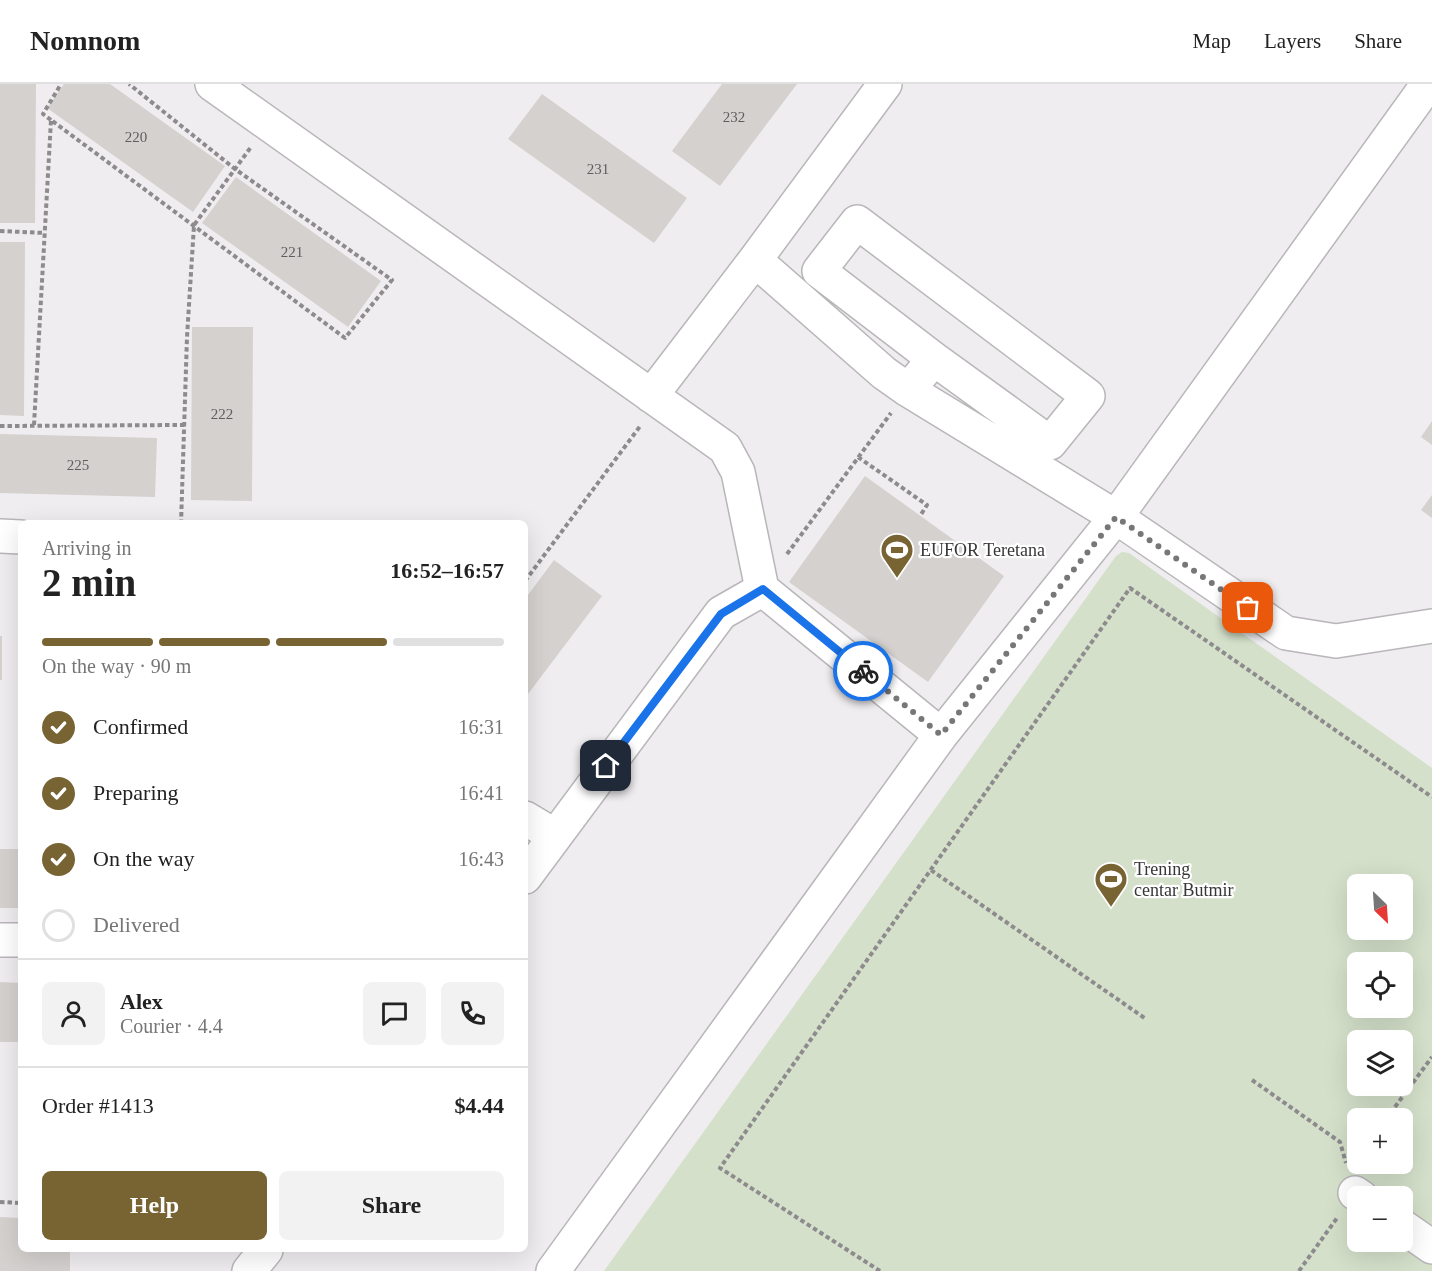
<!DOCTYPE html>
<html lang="en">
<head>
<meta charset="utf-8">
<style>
	body { margin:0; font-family:Georgia,serif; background:#f2f2f2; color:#222; height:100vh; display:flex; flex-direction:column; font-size:22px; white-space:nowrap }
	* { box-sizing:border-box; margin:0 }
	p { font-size:20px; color:#767676 }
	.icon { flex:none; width:33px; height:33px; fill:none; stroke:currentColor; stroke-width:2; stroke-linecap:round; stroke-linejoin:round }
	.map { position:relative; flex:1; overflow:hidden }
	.side { position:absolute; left:18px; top:436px; width:510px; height:732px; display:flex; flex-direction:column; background:#fff; border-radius:9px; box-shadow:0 6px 24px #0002 }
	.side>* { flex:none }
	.needle { width:39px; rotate:155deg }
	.buttons { position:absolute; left:1347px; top:790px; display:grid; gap:12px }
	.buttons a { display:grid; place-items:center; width:66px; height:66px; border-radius:9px; background:#fff; box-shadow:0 6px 24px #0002; font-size:30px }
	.pin { position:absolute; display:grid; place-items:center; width:51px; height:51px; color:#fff; margin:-26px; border-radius:12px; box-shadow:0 3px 9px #0006 }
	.courier { position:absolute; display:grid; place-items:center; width:60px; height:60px; margin:-30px; border:4px solid #1a73e8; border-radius:50%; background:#fff; color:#222; box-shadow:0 2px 8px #0007 }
	.overview em { font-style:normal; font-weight:600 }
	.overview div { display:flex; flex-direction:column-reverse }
	.overview { display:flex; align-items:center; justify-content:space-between; height:102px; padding:0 24px }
	h1 { font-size:39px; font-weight:600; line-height:45px }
	.bar { display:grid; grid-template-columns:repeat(4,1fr); gap:9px 6px; align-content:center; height:72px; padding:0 24px }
	.bar i { height:8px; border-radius:4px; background:#e0e0e0 }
	.bar .selected { background:#786433 }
	.bar p { grid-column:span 4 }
	.line { display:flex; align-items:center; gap:15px; padding:0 24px; border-top:2px solid #e0e0e0 }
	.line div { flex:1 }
	.round { display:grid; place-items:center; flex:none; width:63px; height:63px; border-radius:9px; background:#f2f2f2 }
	ol { padding:0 24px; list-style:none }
	li { display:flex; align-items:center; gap:18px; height:66px }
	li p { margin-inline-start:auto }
	li .icon { padding:6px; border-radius:50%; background:#786433; color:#fff; stroke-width:4 }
	li:last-child { color:#767676 }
	li i { width:33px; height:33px; border:3px solid #e0e0e0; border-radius:50% }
	.cta { display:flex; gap:12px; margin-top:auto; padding:12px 24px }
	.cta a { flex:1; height:69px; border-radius:9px; background:#786433; color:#fff; font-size:24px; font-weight:600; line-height:69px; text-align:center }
	.cta a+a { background:#f2f2f2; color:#222 }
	header { display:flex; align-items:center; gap:36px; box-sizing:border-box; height:84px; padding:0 30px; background:#fff; border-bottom:2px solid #e0e0e0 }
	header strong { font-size:28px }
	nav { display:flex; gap:33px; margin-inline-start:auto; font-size:21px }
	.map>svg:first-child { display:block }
</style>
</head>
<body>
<header>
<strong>Nomnom</strong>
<nav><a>Map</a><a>Layers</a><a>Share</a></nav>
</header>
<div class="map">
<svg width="1432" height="1187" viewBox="0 0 1432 1187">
	<rect width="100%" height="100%" fill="#efedef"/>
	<path fill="#d4e0ca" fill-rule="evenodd" d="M 1122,468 L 1129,469 L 1432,684 L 1432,1187 L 604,1187 L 1116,472 ZM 1358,801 L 1402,801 L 1402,846 L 1358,846 ZM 1358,879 L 1402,879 L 1402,924 L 1358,924 ZM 1358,957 L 1402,957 L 1402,1002 L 1358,1002 ZM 1358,1035 L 1402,1035 L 1402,1080 L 1358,1080 ZM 1358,1113 L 1402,1113 L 1402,1158 L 1358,1158 Z"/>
	<path fill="#d4d1cf" d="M 0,0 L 36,0 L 35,139 L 0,139 Z
		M 64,0 L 110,0 L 225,82 L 193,128 L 47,24 Z
		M 722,0 L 797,0 L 720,102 L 672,67 Z
		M 542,10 L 687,114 L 654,159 L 508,55 Z
		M 236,93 L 381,197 L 348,243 L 202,139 Z
		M 0,158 L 25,158 L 24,332 L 0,331 Z
		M 192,243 L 253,243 L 252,417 L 191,416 Z
		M 1432,337 L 1432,361 L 1421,353 Z
		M 0,350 L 157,354 L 155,413 L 0,409 Z
		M 865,392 L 1004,492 L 928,598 L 789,498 Z
		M 1432,411 L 1432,434 L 1421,426 Z
		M 554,476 L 602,512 L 525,614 L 525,515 Z
		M 0,552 L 2,552 L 2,596 L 0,596 Z
		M 0,765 L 21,765 L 21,824 L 0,824 Z
		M 0,898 L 21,899 L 21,958 L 0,958 Z
		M 0,1133 L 21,1134 L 21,1166 L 70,1166 L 70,1187 L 0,1187 Z
		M 1363,1158 L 1385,1158 L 1378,1167 Z"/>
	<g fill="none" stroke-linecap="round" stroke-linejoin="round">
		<g stroke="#b9b6b9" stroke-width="36">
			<path id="minor" d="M 212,0 L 725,364 L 738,388 L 762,505 L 941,651
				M 885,0 L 755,176 L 884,289 L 908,306 L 1116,433 L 1286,549 L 1336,557 L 1432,542
				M 908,306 L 934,275 L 1050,359 L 1088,312 L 857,138 L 819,187 L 934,275
				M 651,312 L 755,176
				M 0,452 L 21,453
				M 525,734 L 555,752
				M 525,793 L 721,529 L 763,505
				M 0,856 L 21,856
				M 1355,1109 L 1361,1113
				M 1402,1142 L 1432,1163
				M 249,1187 L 266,1166
				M 553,1187 L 941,651 L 1116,433 L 1428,0"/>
		</g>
		<path stroke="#8d8b8d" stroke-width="4" stroke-dasharray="4.5 3" stroke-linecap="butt" d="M 51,36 L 43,30 L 61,0
			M 0,147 L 45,149
			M 34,341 L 51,36 L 345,254 L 392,196 L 235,85 L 129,0
			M 0,342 L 185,341
			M 858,373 L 927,421 L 920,432
			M 181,440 L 187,253 L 194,141 L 251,63
			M 787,470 L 891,329
			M 525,497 L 641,341
			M 931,786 L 1146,935
			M 1252,996 L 1340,1058 L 1346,1079
			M 1386,1035 L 1432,973
			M 0,1118 L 21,1119
			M 880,1187 L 720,1084 L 1130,504 L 1432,713
			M 1299,1187 L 1337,1134"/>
		<use href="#minor" stroke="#fff" stroke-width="33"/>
	</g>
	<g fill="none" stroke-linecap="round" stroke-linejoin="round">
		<path stroke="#787778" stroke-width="6" stroke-dasharray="0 10.8" d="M 863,587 L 941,651 L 1116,433 L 1248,524"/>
		<path stroke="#1a73e8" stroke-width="8" d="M 606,682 L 721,530 L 763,505 L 863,587"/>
	</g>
	<defs>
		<g id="stadium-pin" transform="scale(1.725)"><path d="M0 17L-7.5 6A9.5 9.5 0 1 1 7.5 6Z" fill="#786433" stroke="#fff"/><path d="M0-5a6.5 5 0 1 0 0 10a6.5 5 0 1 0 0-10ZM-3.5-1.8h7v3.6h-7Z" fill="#fff"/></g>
	</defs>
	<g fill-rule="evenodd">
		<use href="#stadium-pin" x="897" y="466"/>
		<use href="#stadium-pin" x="1111" y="795"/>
	</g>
	<g text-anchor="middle" stroke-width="4.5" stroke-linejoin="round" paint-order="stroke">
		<g font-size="15" fill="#5f5e5e">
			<text x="734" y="38">232</text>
			<text x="136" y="58">220</text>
			<text x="598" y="90">231</text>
			<text x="292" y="173">221</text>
			<text x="222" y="335">222</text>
			<text x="78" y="386">225</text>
		</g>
		<g font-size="18" fill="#383738" stroke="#fff" text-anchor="start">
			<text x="920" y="472">EUFOR Teretana</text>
			<text x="1134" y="791">Trening<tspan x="1134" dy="21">centar Butmir</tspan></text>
		</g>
	</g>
</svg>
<div class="buttons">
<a><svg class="needle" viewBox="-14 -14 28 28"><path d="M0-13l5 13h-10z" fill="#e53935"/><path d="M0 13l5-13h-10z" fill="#767676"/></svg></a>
<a><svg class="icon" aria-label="locate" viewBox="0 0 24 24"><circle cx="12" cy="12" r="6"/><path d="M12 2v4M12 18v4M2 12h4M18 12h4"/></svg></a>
<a><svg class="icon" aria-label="layers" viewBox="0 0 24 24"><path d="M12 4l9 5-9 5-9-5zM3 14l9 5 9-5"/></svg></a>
<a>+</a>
<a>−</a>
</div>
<div class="pin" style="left:1248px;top:524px;background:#ea580c"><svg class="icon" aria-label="bag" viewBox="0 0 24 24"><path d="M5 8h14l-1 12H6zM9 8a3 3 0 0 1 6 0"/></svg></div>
<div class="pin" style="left:606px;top:682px;background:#1f2937"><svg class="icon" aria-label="home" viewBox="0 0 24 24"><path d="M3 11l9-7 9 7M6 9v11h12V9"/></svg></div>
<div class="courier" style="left:863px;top:587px"><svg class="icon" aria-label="bike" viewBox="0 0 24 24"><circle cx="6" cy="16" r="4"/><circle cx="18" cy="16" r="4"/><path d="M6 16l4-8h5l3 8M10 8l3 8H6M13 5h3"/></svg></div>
<section class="side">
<div class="overview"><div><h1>2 min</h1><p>Arriving in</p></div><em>16:52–16:57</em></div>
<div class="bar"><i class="selected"></i><i class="selected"></i><i class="selected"></i><i></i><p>On the way · 90 m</p></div>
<ol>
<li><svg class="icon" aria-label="check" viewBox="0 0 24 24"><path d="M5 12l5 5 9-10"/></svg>Confirmed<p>16:31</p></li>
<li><svg class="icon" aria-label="check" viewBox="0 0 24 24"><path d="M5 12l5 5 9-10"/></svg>Preparing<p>16:41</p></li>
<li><svg class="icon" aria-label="check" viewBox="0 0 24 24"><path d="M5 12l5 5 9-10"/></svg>On the way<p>16:43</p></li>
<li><i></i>Delivered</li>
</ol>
<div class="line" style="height:108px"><a class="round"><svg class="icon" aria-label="person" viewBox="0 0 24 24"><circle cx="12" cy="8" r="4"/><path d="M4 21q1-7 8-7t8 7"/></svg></a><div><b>Alex</b><p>Courier · 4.4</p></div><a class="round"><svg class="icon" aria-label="chat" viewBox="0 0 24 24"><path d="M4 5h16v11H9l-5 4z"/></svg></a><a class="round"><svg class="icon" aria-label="phone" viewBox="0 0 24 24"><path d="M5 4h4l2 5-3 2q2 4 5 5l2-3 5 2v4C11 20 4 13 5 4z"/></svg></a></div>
<div class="line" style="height:78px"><div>Order #1413</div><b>$4.44</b></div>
<div class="cta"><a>Help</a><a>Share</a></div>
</section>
</div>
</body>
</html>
